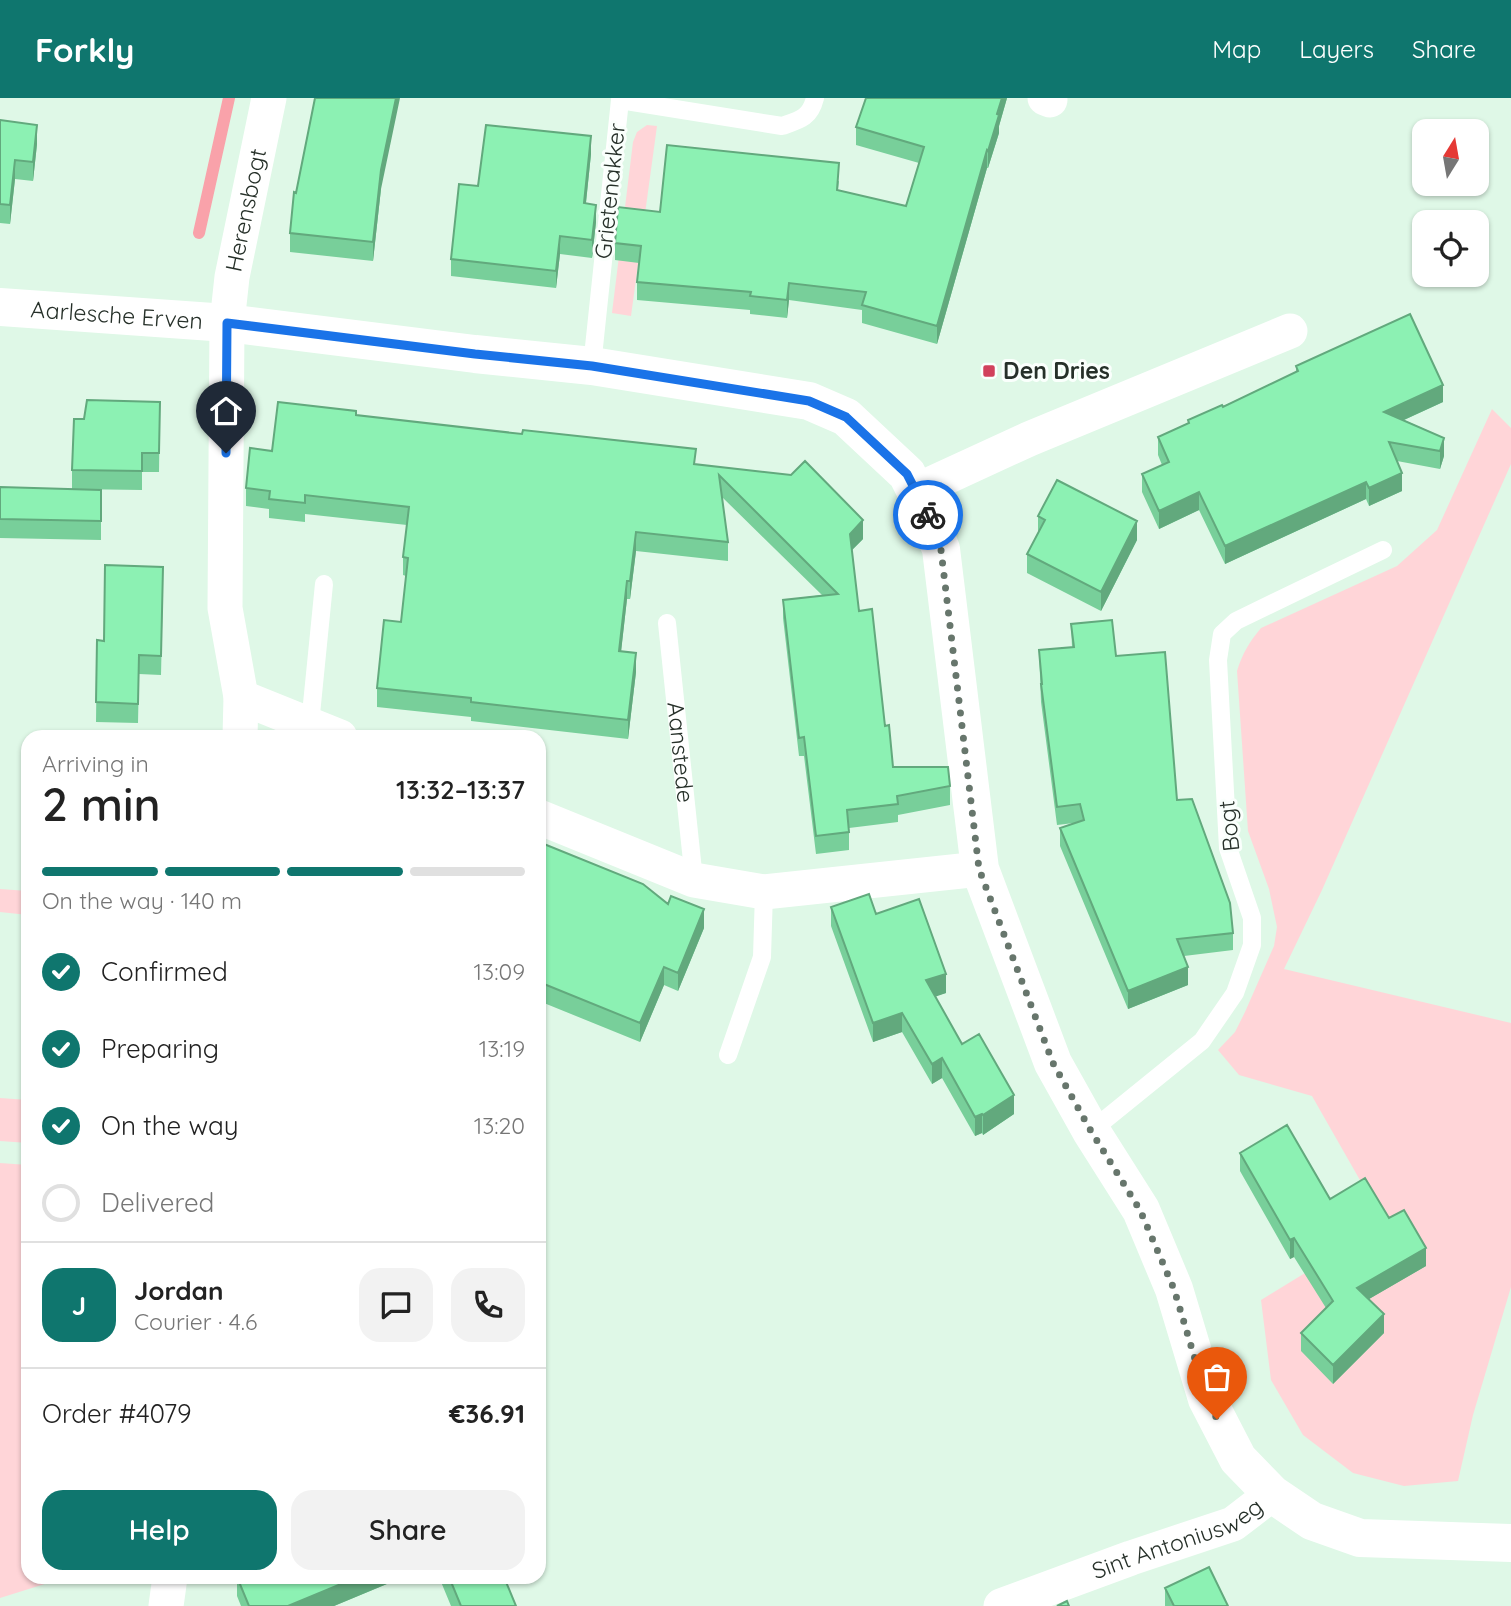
<!DOCTYPE html>
<html lang="en">
<head>
<meta charset="utf-8">
<style>
	body { margin:0; font-family:Quicksand,sans-serif; background:#f2f2f2; color:#222; height:100vh; display:flex; flex-direction:column; font-size:26px; white-space:nowrap }
	* { box-sizing:border-box; margin:0 }
	p { font-size:23px; color:#767676 }
	.icon { flex:none; width:38px; height:38px; fill:none; stroke:currentColor; stroke-width:2; stroke-linecap:round; stroke-linejoin:round }
	.map { position:relative; flex:1; overflow:hidden }
	.side { position:absolute; left:21px; top:632px; width:525px; height:854px; display:flex; flex-direction:column; background:#fff; border-radius:21px; box-shadow:0 2px 5px #0004 }
	.side>* { flex:none }
	.needle { width:46px; rotate:11deg }
	.tools { position:absolute; left:1412px; top:21px; display:grid; gap:14px }
	.tools a { display:grid; place-items:center; width:77px; height:77px; border-radius:14px; background:#fff; box-shadow:0 2px 5px #0004; font-size:35px }
	.pin { position:absolute; display:grid; place-items:center; width:60px; height:60px; color:#fff; margin:-72px -30px; border-radius:50% 50% 50% 0; rotate:-45deg; box-shadow:0 0 7px #0007 }
	.pin .icon { rotate:45deg }
	.courier { position:absolute; display:grid; place-items:center; width:70px; height:70px; margin:-35px; border:5px solid #1a73e8; border-radius:50%; background:#fff; color:#222; box-shadow:0 2px 9px #0007 }
	.head em { font-style:normal; font-weight:600 }
	.head div { display:flex; flex-direction:column-reverse }
	.head { display:flex; align-items:center; justify-content:space-between; height:119px; padding:0 21px }
	h1 { font-size:46px; font-weight:600; line-height:52px }
	.bar { display:grid; grid-template-columns:repeat(4,1fr); gap:10px 7px; align-content:center; height:84px; padding:0 21px }
	.bar i { height:9px; border-radius:5px; background:#e0e0e0 }
	.bar .on { background:#0f766e }
	.bar p { grid-column:span 4 }
	.line { display:flex; align-items:center; gap:18px; padding:0 21px; border-top:2px solid #e0e0e0 }
	.line div { flex:1 }
	.round { display:grid; place-items:center; flex:none; width:74px; height:74px; border-radius:21px; background:#f2f2f2 }
	ol { padding:0 21px; list-style:none }
	li { display:flex; align-items:center; gap:21px; height:77px }
	li p { margin-inline-start:auto }
	li .icon { padding:7px; border-radius:50%; background:#0f766e; color:#fff; stroke-width:4 }
	li:last-child { color:#767676 }
	li i { width:38px; height:38px; border:4px solid #e0e0e0; border-radius:50% }
	.cta { display:flex; gap:14px; margin-top:auto; padding:14px 21px }
	.cta a { flex:1; height:80px; border-radius:21px; background:#0f766e; color:#fff; font-size:28px; font-weight:600; line-height:80px; text-align:center }
	.cta a+a { background:#f2f2f2; color:#222 }
	header { display:flex; align-items:center; gap:42px; box-sizing:border-box; height:98px; padding:0 35px; background:#0f766e; color:#fff }
	header strong { font-size:33px }
	nav { display:flex; gap:38px; margin-inline-start:auto; font-size:24px }
	.map>svg:first-child { display:block }
</style>
</head>
<body>
<header>
<strong>Forkly</strong>
<nav><a>Map</a><a>Layers</a><a>Share</a></nav>
</header>
<div class="map">
<svg width="1511" height="1508" viewBox="0 0 1511 1508">
	<rect width="100%" height="100%" fill="#dff8e7"/>
	<path fill="#ffd5d8" d="M 647,27 L 657,28 L 631,218 L 612,215 L 633,44 L 637,34 Z
		M 1492,311 L 1511,330 L 1511,366 L 1322,792 L 1284,871 L 1511,925 L 1511,1189 L 1473,1317 L 1458,1383 L 1404,1388 L 1353,1375 L 1303,1337 L 1271,1282 L 1261,1202 L 1385,1126 L 1312,998 L 1239,977 L 1218,952 L 1235,934 L 1245,914 L 1274,848 L 1277,829 L 1269,791 L 1248,733 L 1237,573 C 1242,556 1250,543 1261,530 L 1397,468 L 1437,432 Z
		M 0,791 L 28,793 L 28,817 L 0,814 Z
		M 0,1000 L 28,1002 L 28,1045 L 0,1043 Z
		M 0,1065 L 28,1067 L 28,1479 L 67,1479 L 0,1500 Z"/>
	<g fill="none" stroke-linecap="round" stroke-linejoin="round">
		<path stroke="#f9a2aa" stroke-width="12" d="M 199,135 L 229,0"/>
		<g stroke="#fff" stroke-width="18">
			<path d="M 592,268 L 620,2 L 782,28 C 800,22 810,20 815,0"/>
			<path id="s1" d="M 667,525 L 694,782"/>
			<path d="M 310,626 L 324,486"/>
			<path d="M 728,957 L 762,859 L 764,794"/>
			<path d="M 1091,1033 L 1202,943 L 1235,895 L 1252,847 L 1252,820 L 1228,750 L 1218,562 L 1222,536 L 1236,523 L 1383,452"/>
		</g>
		<g stroke="#fff" stroke-width="35">
			<path d="M 1045,0 L 1050,2"/>
			<path d="M 916,393 L 1029,341 L 1290,233"/>
			<path d="M 241,599 L 340,639"/>
			<path id="s2" d="M 240,639 L 241,599 L 225,510 L 227,225 L 232,179 L 269,0"/>
			<path d="M 539,719 L 694,782 L 764,794 L 980,771"/>
			<path d="M 166,1508 L 170,1479"/>
			<path id="s3" d="M 1001,1508 L 1131,1460 L 1233,1426 L 1272,1396"/>
		</g>
		<path stroke="#fff" stroke-width="38" id="s4" d="M 0,209 L 227,225 L 475,256 L 592,268 L 809,303 L 846,319 L 907,376 L 924,410 L 941,451 L 980,771 L 1053,965 L 1091,1033 L 1141,1112 L 1174,1191 L 1207,1301 L 1238,1361 L 1272,1396 L 1312,1423 L 1360,1440 L 1511,1445"/>
	</g>
	<path fill="#78cf9a" d="M 1007,0 L 999,28 L 999,35 L 988,70 L 987,70 L 937,246 L 862,225 L 862,212 L 789,202 L 787,220 L 750,216 L 750,212 L 637,202 L 637,184 L 639,165 L 615,162 L 615,145 L 660,114 L 839,83 L 838,92 L 906,108 L 919,65 L 856,47 L 856,29 Z
		M 0,22 L 37,46 L 33,83 L 15,81 L 10,126 L 0,125 Z
		M 591,56 L 586,105 L 596,124 L 592,160 L 560,156 L 556,190 L 451,178 L 451,161 L 478,88 Z
		M 381,91 L 373,163 L 290,154 L 290,135 L 296,95 Z
		M 1296,268 L 1443,304 L 1404,322 L 1444,340 L 1444,358 L 1440,371 L 1397,363 L 1402,393 L 1369,408 L 1366,401 L 1225,466 L 1199,412 L 1159,431 L 1142,394 L 1142,376 L 1162,367 L 1158,357 L 1158,339 L 1296,274 Z
		M 160,304 L 159,374 L 142,374 L 142,392 L 72,391 L 72,372 L 84,321 Z
		M 356,317 L 696,366 L 863,441 L 852,452 L 859,513 L 893,669 L 950,688 L 950,707 L 898,717 L 898,724 L 849,730 L 849,752 L 816,756 L 804,658 L 799,658 L 783,520 L 783,502 L 822,497 L 722,399 L 728,444 L 728,463 L 636,453 L 630,501 L 627,501 L 621,553 L 636,574 L 628,641 L 471,623 L 471,619 L 377,609 L 377,590 L 401,524 L 406,478 L 403,477 L 403,459 L 407,427 L 305,416 L 305,424 L 269,420 L 269,411 L 246,408 L 246,390 L 272,353 Z
		M 0,389 L 101,423 L 101,442 L 0,440 Z
		M 1038,418 L 1137,442 L 1101,513 L 1027,475 L 1027,456 L 1038,435 Z
		M 163,488 L 161,577 L 139,576 L 138,625 L 96,624 L 97,542 L 104,543 Z
		M 1071,526 L 1116,558 L 1233,835 L 1233,852 L 1184,858 L 1188,887 L 1128,911 L 1060,748 L 1060,730 L 1074,725 L 1057,727 L 1041,604 L 1039,552 L 1072,549 Z
		M 539,744 L 668,806 L 704,830 L 678,893 L 664,887 L 640,944 L 539,903 Z
		M 831,809 L 876,816 L 946,895 L 935,898 L 962,946 L 1014,1016 L 983,1037 L 982,1035 L 975,1038 L 942,980 L 932,986 L 902,934 L 873,944 L 831,828 Z
		M 1240,1055 L 1330,1101 L 1389,1120 L 1426,1168 L 1369,1201 L 1384,1235 L 1333,1286 L 1301,1253 L 1301,1235 L 1326,1210 L 1294,1159 L 1290,1161 L 1240,1073 Z
		M 237,1479 L 394,1479 L 394,1483 L 334,1508 L 241,1508 L 237,1498 Z
		M 439,1479 L 504,1479 L 516,1508 L 451,1508 Z
		M 1165,1490 L 1228,1508 L 1165,1508 Z"/>
	<path fill="#62a97d" d="M 396,0 L 400,0 L 381,91 L 373,163 L 373,144 L 381,72 Z
		M 1002,0 L 1007,0 L 999,28 L 999,35 L 988,70 L 988,53 Z
		M 37,27 L 37,46 L 33,83 L 33,64 Z
		M 591,38 L 591,56 L 584,123 L 584,105 Z
		M 987,52 L 987,70 L 937,246 L 937,228 Z
		M 15,62 L 15,81 L 10,126 L 10,107 Z
		M 596,107 L 596,124 L 592,160 L 592,142 Z
		M 560,138 L 560,156 L 556,190 L 556,173 Z
		M 789,185 L 789,202 L 787,220 L 787,202 Z
		M 1443,287 L 1443,304 L 1384,331 L 1384,314 Z
		M 1444,340 L 1444,358 L 1440,371 L 1440,353 Z
		M 1402,375 L 1402,393 L 1369,408 L 1369,390 Z
		M 1366,384 L 1366,401 L 1225,466 L 1225,448 Z
		M 1199,394 L 1199,412 L 1159,431 L 1159,413 Z
		M 863,422 L 863,441 L 850,454 L 850,436 Z
		M 1137,423 L 1137,442 L 1101,513 L 1101,494 Z
		M 636,434 L 636,453 L 630,501 L 630,483 Z
		M 627,483 L 627,501 L 619,572 L 619,553 Z
		M 636,555 L 636,574 L 628,641 L 628,622 Z
		M 704,811 L 704,830 L 678,893 L 678,875 Z
		M 664,869 L 664,887 L 640,944 L 640,925 Z
		M 1188,869 L 1188,887 L 1128,911 L 1128,893 Z
		M 946,876 L 946,895 L 926,902 L 926,882 Z
		M 902,915 L 902,934 L 873,944 L 873,925 Z
		M 942,960 L 942,980 L 932,986 L 932,966 Z
		M 1014,997 L 1014,1016 L 983,1037 L 983,1017 Z
		M 982,1016 L 982,1035 L 975,1038 L 975,1019 Z
		M 1294,1140 L 1294,1159 L 1290,1161 L 1290,1142 Z
		M 1426,1150 L 1426,1168 L 1357,1208 L 1357,1190 Z
		M 1384,1216 L 1384,1235 L 1333,1286 L 1333,1267 Z
		M 358,1479 L 394,1479 L 394,1483 L 334,1508 L 288,1508 Z"/>
	<path fill="#8cf1b3" stroke="#62a97d" stroke-width="2" d="M 315,0 L 396,0 L 381,72 L 373,144 L 290,135 L 294,94 L 296,95 Z
		M 866,0 L 1002,0 L 997,16 L 999,17 L 988,53 L 987,52 L 937,228 L 862,207 L 866,194 L 789,185 L 787,202 L 750,198 L 751,194 L 637,184 L 641,148 L 615,145 L 618,109 L 660,114 L 667,47 L 839,65 L 837,92 L 906,108 L 924,49 L 856,29 Z
		M 0,22 L 37,27 L 33,64 L 15,62 L 10,107 L 0,106 Z
		M 486,27 L 591,38 L 584,105 L 596,107 L 592,142 L 560,138 L 556,173 L 451,161 L 459,86 L 478,88 Z
		M 1410,216 L 1443,287 L 1384,314 L 1444,340 L 1440,353 L 1389,344 L 1402,375 L 1369,390 L 1366,384 L 1225,448 L 1199,394 L 1159,413 L 1142,376 L 1169,364 L 1158,339 L 1189,325 L 1188,322 L 1222,307 L 1223,309 L 1298,273 L 1296,268 Z
		M 87,302 L 160,304 L 159,355 L 142,355 L 142,373 L 72,372 L 74,321 L 84,321 Z
		M 278,304 L 356,313 L 356,317 L 522,336 L 523,332 L 696,351 L 694,366 L 791,377 L 805,363 L 863,422 L 850,436 L 859,513 L 872,511 L 885,628 L 889,627 L 893,669 L 948,669 L 950,688 L 897,698 L 898,706 L 847,712 L 849,734 L 816,738 L 804,639 L 799,640 L 783,502 L 838,496 L 719,377 L 728,444 L 636,434 L 630,483 L 627,483 L 619,553 L 636,555 L 628,622 L 471,604 L 471,600 L 377,590 L 384,522 L 401,524 L 408,460 L 403,459 L 409,409 L 305,397 L 305,405 L 269,401 L 270,393 L 246,390 L 250,350 L 272,353 Z
		M 1057,382 L 1137,423 L 1101,494 L 1027,456 L 1045,422 L 1038,418 Z
		M 0,389 L 101,392 L 101,423 L 0,421 Z
		M 105,467 L 163,469 L 161,558 L 139,557 L 138,606 L 96,604 L 97,542 L 104,543 Z
		M 1112,522 L 1116,558 L 1165,554 L 1177,702 L 1192,701 L 1230,805 L 1233,835 L 1177,841 L 1188,869 L 1128,893 L 1060,730 L 1084,722 L 1080,706 L 1057,709 L 1041,586 L 1042,586 L 1039,552 L 1074,549 L 1071,526 Z
		M 539,744 L 643,786 L 668,806 L 671,798 L 704,811 L 678,875 L 664,869 L 640,925 L 539,884 Z
		M 869,796 L 876,816 L 919,801 L 946,876 L 926,882 L 962,946 L 979,936 L 1014,997 L 983,1017 L 982,1016 L 975,1019 L 942,960 L 932,966 L 902,915 L 873,925 L 831,809 Z
		M 1287,1027 L 1330,1101 L 1365,1080 L 1389,1120 L 1404,1112 L 1426,1150 L 1357,1190 L 1384,1216 L 1333,1267 L 1301,1235 L 1333,1203 L 1294,1140 L 1290,1142 L 1240,1055 Z
		M 1209,1469 L 1228,1508 L 1174,1508 L 1165,1490 Z
		M 237,1479 L 358,1479 L 288,1508 L 249,1508 Z
		M 449,1479 L 504,1479 L 516,1508 L 461,1508 Z
		M 1067,1503 L 1069,1508 L 1057,1508 Z"/>
	<g fill="none" stroke-linecap="round" stroke-linejoin="round">
		<path stroke="#67766c" stroke-width="7" stroke-dasharray="0 12.6" d="M 928,417 L 941,452 L 979,771 L 1053,965 L 1091,1033 L 1140,1112 L 1174,1191 L 1207,1301 L 1217,1321"/>
		<path stroke="#1a73e8" stroke-width="9" d="M 226,355 L 227,225 L 475,256 L 592,268 L 809,303 L 846,319 L 907,376 L 928,417"/>
	</g>
	<rect fill="#d1415c" stroke="#fafffc" stroke-width="2.5" x="982" y="266" width="14" height="14" rx="3.5"/>
	<g text-anchor="middle" stroke-width="6" stroke-linejoin="round" paint-order="stroke">
		<g font-size="23" fill="#263029" stroke="#fafffc">
			<text transform="translate(610 93) rotate(-84)" y="8">Grietenakker</text>
			<text dy="8" stroke="none"><textPath href="#s2" startOffset="530">Herensbogt</textPath></text>
			<text dy="8" stroke="none"><textPath href="#s4" startOffset="117">Aarlesche Erven</textPath></text>
			<text dy="8" stroke="none"><textPath href="#s1" startOffset="130">Aanstede</textPath></text>
			<text transform="translate(1229 728) rotate(-96)" y="8">Bogt</text>
			<text dy="8" stroke="none"><textPath href="#s3" startOffset="189">Sint Antoniusweg</textPath></text>
		</g>
		<g font-size="23" font-weight="bold" fill="#263029" stroke="#fafffc" text-anchor="start">
			<text x="1003" y="281">Den Dries</text>
		</g>
	</g>
</svg>
<div class="tools">
<a><svg class="needle" viewBox="-14 -14 28 28"><path d="M0-13l5 13h-10z" fill="#e53935"/><path d="M0 13l5-13h-10z" fill="#767676"/></svg></a>
<a><svg class="icon" aria-label="locate" viewBox="0 0 24 24"><circle cx="12" cy="12" r="6"/><path d="M12 2v4M12 18v4M2 12h4M18 12h4"/></svg></a>
</div>
<div class="pin" style="left:1217px;top:1321px;background:#ea580c"><svg class="icon" aria-label="bag" viewBox="0 0 24 24"><path d="M5 8h14l-1 12H6zM9 8a3 3 0 0 1 6 0"/></svg></div>
<div class="pin" style="left:226px;top:355px;background:#1f2937"><svg class="icon" aria-label="home" viewBox="0 0 24 24"><path d="M3 11l9-7 9 7M6 9v11h12V9"/></svg></div>
<div class="courier" style="left:928px;top:417px"><svg class="icon" aria-label="bike" viewBox="0 0 24 24"><circle cx="6" cy="16" r="4"/><circle cx="18" cy="16" r="4"/><path d="M6 16l4-8h5l3 8M10 8l3 8H6M13 5h3"/></svg></div>
<section class="side">
<div class="head"><div><h1>2 min</h1><p>Arriving in</p></div><em>13:32–13:37</em></div>
<div class="bar"><i class="on"></i><i class="on"></i><i class="on"></i><i></i><p>On the way · 140 m</p></div>
<ol>
<li><svg class="icon" aria-label="check" viewBox="0 0 24 24"><path d="M5 12l5 5 9-10"/></svg>Confirmed<p>13:09</p></li>
<li><svg class="icon" aria-label="check" viewBox="0 0 24 24"><path d="M5 12l5 5 9-10"/></svg>Preparing<p>13:19</p></li>
<li><svg class="icon" aria-label="check" viewBox="0 0 24 24"><path d="M5 12l5 5 9-10"/></svg>On the way<p>13:20</p></li>
<li><i></i>Delivered</li>
</ol>
<div class="line" style="height:126px"><b class="round" style="background:#0f766e;color:#fff">J</b><div><b>Jordan</b><p>Courier · 4.6</p></div><a class="round"><svg class="icon" aria-label="chat" viewBox="0 0 24 24"><path d="M4 5h16v11H9l-5 4z"/></svg></a><a class="round"><svg class="icon" aria-label="phone" viewBox="0 0 24 24"><path d="M5 4h4l2 5-3 2q2 4 5 5l2-3 5 2v4C11 20 4 13 5 4z"/></svg></a></div>
<div class="line" style="height:91px"><div>Order #4079</div><b>€36.91</b></div>
<div class="cta"><a>Help</a><a>Share</a></div>
</section>
</div>
</body>
</html>
